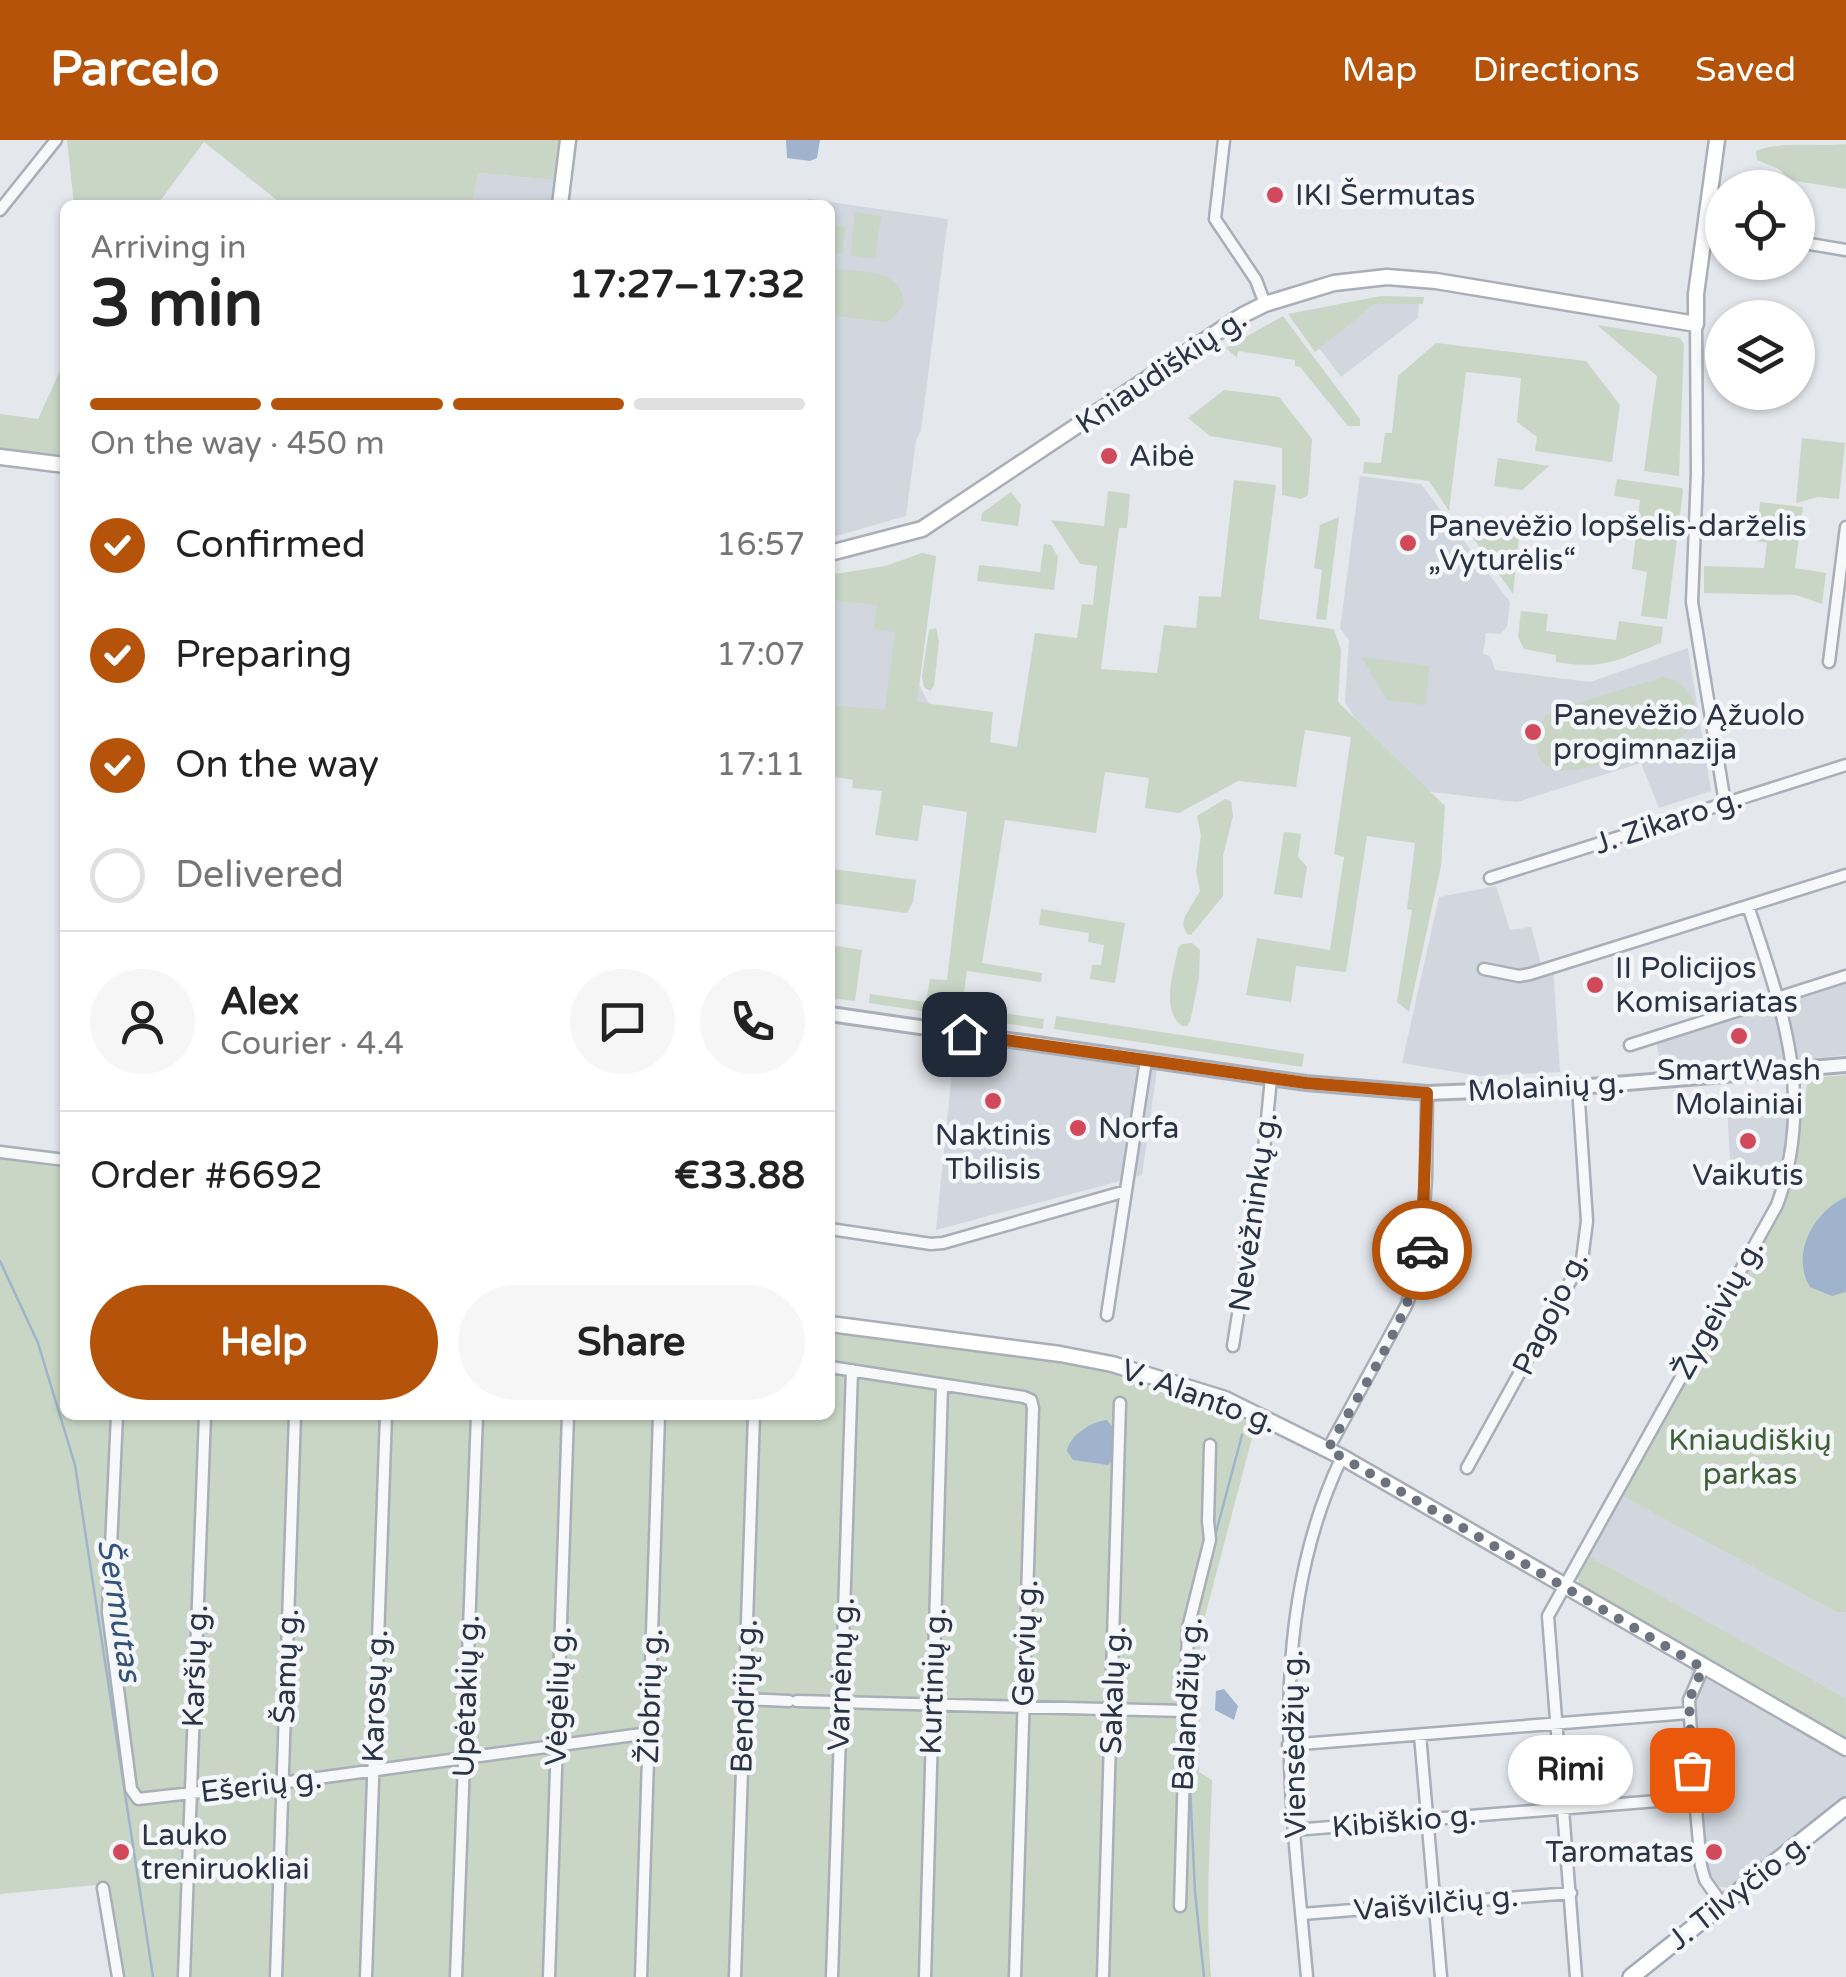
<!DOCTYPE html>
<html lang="en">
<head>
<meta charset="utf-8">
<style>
	body { margin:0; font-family:"Varela Round",sans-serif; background:#f6f6f6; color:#222; height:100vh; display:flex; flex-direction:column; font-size:38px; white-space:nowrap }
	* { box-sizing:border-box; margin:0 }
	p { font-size:32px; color:#767676 }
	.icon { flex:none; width:55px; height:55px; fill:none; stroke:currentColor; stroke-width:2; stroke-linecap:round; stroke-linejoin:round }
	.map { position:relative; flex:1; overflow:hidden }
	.side { position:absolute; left:60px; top:60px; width:775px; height:1220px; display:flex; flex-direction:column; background:#fff; border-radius:15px; box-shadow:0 2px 8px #0004 }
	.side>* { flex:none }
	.controls { position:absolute; left:1705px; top:30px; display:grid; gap:20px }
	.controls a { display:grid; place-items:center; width:110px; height:110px; border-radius:50%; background:#fff; box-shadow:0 2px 8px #0004; font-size:50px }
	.pin { position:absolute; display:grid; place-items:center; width:85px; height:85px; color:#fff; margin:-42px; border-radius:20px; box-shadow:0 5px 15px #0006 }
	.courier { position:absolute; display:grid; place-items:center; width:100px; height:100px; margin:-50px; border:8px solid #b45309; border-radius:50%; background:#fff; color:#222; box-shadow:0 2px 12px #0007 }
	.bubble { position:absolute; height:70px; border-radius:35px; background:#fff; box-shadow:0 2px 8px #0004; font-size:32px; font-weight:700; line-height:70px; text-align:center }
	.overview em { font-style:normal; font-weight:700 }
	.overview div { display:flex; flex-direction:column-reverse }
	.overview { display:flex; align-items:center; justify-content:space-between; height:170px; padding:0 30px }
	h1 { font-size:65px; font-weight:700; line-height:75px }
	.bar { display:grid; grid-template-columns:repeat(4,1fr); gap:15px 10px; align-content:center; height:120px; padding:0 30px }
	.bar i { height:12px; border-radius:8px; background:#e0e0e0 }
	.bar .current { background:#b45309 }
	.bar p { grid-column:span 4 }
	.line { display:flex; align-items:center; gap:25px; padding:0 30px; border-top:2px solid #e0e0e0 }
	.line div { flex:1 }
	.round { display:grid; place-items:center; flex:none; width:105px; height:105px; border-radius:52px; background:#f6f6f6 }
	ol { padding:0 30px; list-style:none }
	li { display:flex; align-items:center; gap:30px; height:110px }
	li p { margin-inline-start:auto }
	li .icon { padding:10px; border-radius:50%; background:#b45309; color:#fff; stroke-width:4 }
	li:last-child { color:#767676 }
	li i { width:55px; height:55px; border:5px solid #e0e0e0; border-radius:50% }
	.primary-button { display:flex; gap:20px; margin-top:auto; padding:20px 30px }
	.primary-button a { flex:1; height:115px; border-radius:60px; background:#b45309; color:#fff; font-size:40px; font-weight:700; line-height:115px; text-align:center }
	.primary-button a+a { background:#f6f6f6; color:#222 }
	header { display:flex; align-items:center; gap:60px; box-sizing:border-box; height:140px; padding:0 50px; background:#b45309; color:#fff }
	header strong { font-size:48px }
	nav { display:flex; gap:55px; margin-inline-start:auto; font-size:35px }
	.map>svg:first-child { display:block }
</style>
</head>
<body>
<header>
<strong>Parcelo</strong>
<nav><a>Map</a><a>Directions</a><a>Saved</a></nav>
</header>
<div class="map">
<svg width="1846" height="1837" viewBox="0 0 1846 1837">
	<rect width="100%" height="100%" fill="#e4e7ec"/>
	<path fill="#d2d6de" d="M 478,33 L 557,40 L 555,65 L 472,65 Z
		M 809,59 L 948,79 L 921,290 L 916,300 L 906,376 L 836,396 L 830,396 L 830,65 L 795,65 Z
		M 1375,164 L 1419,164 L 1418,178 L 1341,237 L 1319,208 Z
		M 1360,336 L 1421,344 L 1510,462 L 1507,487 L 1500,494 L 1486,493 L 1483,514 L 1490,516 L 1495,530 L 1590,542 L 1688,508 L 1711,651 L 1659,668 L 1641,623 L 1517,662 L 1398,648 L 1345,562 L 1349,500 L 1340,489 Z
		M 922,413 L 936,416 L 919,545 L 940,584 L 830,601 L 830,435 L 886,426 Z
		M 1496,746 L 1510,790 L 1531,787 L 1542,827 L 1553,825 L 1560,932 L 1480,936 L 1402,923 L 1439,757 Z
		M 1846,841 L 1846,915 L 1662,933 L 1656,899 Z
		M 956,893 L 1158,922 L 1142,1035 L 936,1090 Z
		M 1789,964 L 1790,997 L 1782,1040 L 1755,1033 L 1731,1034 L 1727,968 Z
		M 1620,1355 L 1836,1472 L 1846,1472 L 1846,1558 L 1589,1416 Z
		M 1692,1527 L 1846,1619 L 1846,1655 L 1839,1663 L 1729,1748 L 1716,1746 L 1707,1752 L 1695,1731 L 1682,1579 Z"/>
	<path fill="#c9d6c5" d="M 67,0 L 561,0 L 557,40 L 478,33 L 472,65 L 283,65 L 204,2 L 157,65 L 74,65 Z
		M 1846,4 L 1846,49 L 1790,40 L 1779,29 L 1757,20 L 1756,11 C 1778,1 1819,7 1846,4 Z
		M 855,72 L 881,76 L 875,119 L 850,115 Z
		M 830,84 L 846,86 L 842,114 L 830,112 Z
		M 830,128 C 858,132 904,127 904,165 L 891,180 L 884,182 L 830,175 Z
		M 1381,156 L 1424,157 L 1423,164 L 1375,164 L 1315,212 L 1288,174 Z
		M 1283,176 L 1360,279 L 1360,286 L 1348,286 L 1300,227 L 1295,226 L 1295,220 L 1238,211 L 1237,218 L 1226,208 Z
		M 1597,185 L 1680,198 L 1684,204 L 1679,336 L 1644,331 L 1657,236 Z
		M 1436,203 L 1586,221 L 1620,265 L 1612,322 L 1535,311 L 1537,297 L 1517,282 L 1521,238 L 1466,232 L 1449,371 L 1429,341 L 1363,333 L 1364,322 L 1381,323 L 1385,293 L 1392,293 L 1398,236 Z
		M 65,220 L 65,305 L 59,317 L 0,310 L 0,274 L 38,279 Z
		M 1224,250 L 1279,257 L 1312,299 L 1308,355 L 1301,359 L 1282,355 L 1282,308 L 1210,296 L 1188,278 Z
		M 1802,298 L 1845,303 L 1839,359 L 1818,357 L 1796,363 Z
		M 1498,318 L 1549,326 L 1522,350 L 1494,346 Z
		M 1617,339 L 1682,348 L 1683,351 L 1667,479 L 1641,476 L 1647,432 L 1632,429 L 1640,360 L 1614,356 Z
		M 1234,340 L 1276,345 L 1259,479 L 1334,489 L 1341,510 L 1338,562 L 1445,666 L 1441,726 L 1409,872 L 1397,862 L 1412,770 L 1407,769 L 1415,703 L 1367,696 L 1346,832 L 1296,826 L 1291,862 L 1246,855 L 1257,798 L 1330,810 L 1344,717 L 1334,714 L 1351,597 L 1305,590 L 1296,647 L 1238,641 L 1179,673 L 1145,668 L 1149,638 L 1105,632 L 1096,693 L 1005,680 L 982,823 L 1042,833 L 1041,842 L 967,831 L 962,867 L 1044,879 L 1043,889 L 869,863 L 870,854 L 926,862 L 930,839 L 947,840 L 967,672 L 923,665 L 918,701 L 875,695 L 882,651 L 852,648 L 853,640 L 830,636 L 830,565 L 885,570 L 895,492 L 874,489 L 877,465 L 832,460 L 830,468 L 830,435 L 886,426 L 922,413 L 936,416 L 917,562 L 993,572 L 990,602 L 1017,607 L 1035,493 L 1077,498 L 1082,464 L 1093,465 L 1097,426 L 1080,424 L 1051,380 L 1104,386 L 1108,351 L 1130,354 L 1127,388 L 1119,388 L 1101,529 L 1157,533 L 1164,485 L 1196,488 L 1199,456 L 1221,457 Z
		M 1011,352 L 1021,365 L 1018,386 L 981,381 L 982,373 Z
		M 1760,362 L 1803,367 L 1795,428 L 1826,433 L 1822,464 L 1796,455 L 1704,453 L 1704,426 L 1764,428 L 1767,403 L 1756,401 Z
		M 1339,377 L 1326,480 L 1316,479 L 1322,430 L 1314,428 L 1320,385 Z
		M 1469,392 L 1519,397 L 1513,454 Z
		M 1044,404 L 1051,405 L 1058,417 L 1054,450 L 977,441 L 979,425 L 1040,432 Z
		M 1521,471 L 1548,474 L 1546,491 L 1616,500 L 1619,481 L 1663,487 L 1661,503 C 1618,520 1603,530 1556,522 L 1556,515 L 1524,509 L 1518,497 Z
		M 936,488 L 939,502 L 934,546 L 930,551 L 924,547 L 922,536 L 929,490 Z
		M 1361,517 L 1430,526 L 1425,565 L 1387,560 Z
		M 1663,537 C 1691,541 1708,574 1684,595 C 1671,605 1648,608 1632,613 C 1601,623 1530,656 1536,592 L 1545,576 L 1555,570 Z
		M 1225,659 L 1231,661 L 1233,676 L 1223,716 L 1223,756 L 1191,795 L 1187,794 L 1183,785 L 1185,776 L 1200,751 L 1196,731 L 1201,696 L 1197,676 Z
		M 1284,692 L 1301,694 L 1298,717 L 1307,727 L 1302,758 L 1274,754 Z
		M 832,729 L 916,740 L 913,762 L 907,773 L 830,763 Z
		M 1041,769 L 1125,783 L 1115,843 L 1090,839 L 1092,825 L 1101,825 L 1104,805 L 1088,802 L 1089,793 L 1039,785 Z
		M 1192,803 L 1200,810 L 1199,838 L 1190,882 L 1187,886 L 1182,886 C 1160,870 1174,831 1178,808 L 1182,804 Z
		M 830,805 L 862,810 L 855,861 L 830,858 Z
		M 1056,876 L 1304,914 L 1302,927 L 1054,889 Z
		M 1846,935 L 1846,1472 L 1836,1472 L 1620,1355 L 1779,1066 L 1794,1017 L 1807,944 L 1812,938 Z
		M 0,1019 L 65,1028 L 65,1275 L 830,1275 L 830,1194 C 851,1196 871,1195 891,1197 C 1007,1209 1155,1226 1256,1283 L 1200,1495 L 1199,1632 L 1212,1640 C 1210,1706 1205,1771 1211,1837 L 124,1837 L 108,1744 L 0,1754 Z
		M 1589,1416 L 1846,1558 L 1846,1600 L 1580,1449 L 1577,1433 Z"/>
	<path fill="#9fb4cc" d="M 786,0 L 820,0 L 817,18 L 810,21 L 787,18 Z
		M 1846,1057 L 1846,1152 L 1832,1156 L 1810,1147 C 1790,1114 1814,1071 1846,1057 Z
		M 1107,1280 L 1114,1289 L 1112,1321 L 1108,1325 L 1073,1320 L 1067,1311 C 1069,1296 1092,1281 1107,1280 Z
		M 1224,1549 L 1238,1566 L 1234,1580 L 1215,1570 L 1216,1551 Z"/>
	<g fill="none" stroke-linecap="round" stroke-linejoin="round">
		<path stroke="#9fb4cc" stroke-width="2.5" d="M 0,1121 L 38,1203 L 75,1325 L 153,1837
			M 1214,1400 L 1242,1295
			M 1189,1625 L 1195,1752 L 1204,1837"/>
		<g stroke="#a9aeb7" stroke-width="15">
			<path id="minor" d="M 1224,0 L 1215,79 L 1256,140 L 1265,164
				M 0,70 L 56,0
				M 1705,89 L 1722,91
				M 1798,102 L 1846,110
				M 1696,184 L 1697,333 L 1692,462 L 1725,663
				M 1829,522 L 1846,387
				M 1490,738 L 1846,625
				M 1484,829 L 1519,836 L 1530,834 L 1846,735
				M 1630,905 L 1846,836
				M 0,1012 L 65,1020
				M 830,1089 L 931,1104 L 943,1103 L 1126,1051
				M 1107,1175 L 1146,920
				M 1233,1206 L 1264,1010 L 1271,938
				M 830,1227 L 1024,1257 L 1031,1260 L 1033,1268 L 1015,1837
				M 117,1275 L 108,1472 L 131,1649 L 138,1659 L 281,1643 L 649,1593
				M 1328,1309 L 1406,1166 L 1419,1133 L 1426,1039 L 1427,953
				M 1467,1328 L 1582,1120 L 1587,1081 L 1578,947
				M 1703,1528 L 1689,1560 L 1695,1658 L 1701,1726 L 1705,1740 L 1722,1764
				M 743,1559 L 789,1561
				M 797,1561 L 1184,1571
				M 1420,1595 L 1441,1837
				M 1288,1605 L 1688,1573
				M 1294,1690 L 1695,1658
				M 103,1748 L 118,1837
				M 1180,1766 L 1188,1488 L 1210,1400 L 1208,1381 L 1210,1305
				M 1302,1774 L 1571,1753
				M 184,1837 L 205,1275
				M 276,1837 L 295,1275
				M 366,1837 L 386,1275
				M 456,1837 L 477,1275
				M 549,1837 L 568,1275
				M 641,1837 L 659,1275
				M 735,1837 L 754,1275
				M 832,1837 L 852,1230
				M 925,1837 L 942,1245
				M 1103,1837 L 1120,1263
				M 1307,1837 C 1292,1663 1263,1481 1342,1317
				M 1576,1837 L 1548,1476 L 1777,1065 C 1816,958 1782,868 1748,766"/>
		</g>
		<g stroke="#a9aeb7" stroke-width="18">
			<path id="tertiary" d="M 830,874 L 1306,943 L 1427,953 L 1578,947 L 1846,925"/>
		</g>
		<g stroke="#a9aeb7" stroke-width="19">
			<path id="secondary" d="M 560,65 L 568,0
				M 0,317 L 65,325
				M 830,413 L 922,389 L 1243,175 L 1265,164 L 1334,143 L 1387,137 L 1436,141 L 1696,184 L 1696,154 L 1717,0
				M 830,1184 L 1060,1214 L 1112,1224 L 1225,1259 L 1342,1317 L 1846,1608"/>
		</g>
		<g stroke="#a3abb8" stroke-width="20">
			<path id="primary" d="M 1631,1837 L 1846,1666"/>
		</g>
		<use href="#minor" stroke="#f7f8fa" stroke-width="10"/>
		<use href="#tertiary" stroke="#f7f8fa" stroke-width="12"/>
		<use href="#secondary" stroke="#fff" stroke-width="14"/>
		<use href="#primary" stroke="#fff" stroke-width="15"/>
	</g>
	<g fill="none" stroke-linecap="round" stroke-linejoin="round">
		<path stroke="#6c737f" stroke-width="10" stroke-dasharray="0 18" d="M 1422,1110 C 1413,1175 1360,1251 1328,1309 L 1703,1528 L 1689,1560 L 1692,1630"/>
		<path stroke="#b45309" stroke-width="12" d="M 964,894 L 1306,943 L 1427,953 L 1422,1110"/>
	</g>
	<g fill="#d1495b" stroke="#f4f6f9" stroke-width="4">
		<circle cx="1275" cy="55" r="10"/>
		<circle cx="1109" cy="316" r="10"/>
		<circle cx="1408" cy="403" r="10"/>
		<circle cx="1533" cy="592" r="10"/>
		<circle cx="1595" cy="845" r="10"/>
		<circle cx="1739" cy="896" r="10"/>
		<circle cx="993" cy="961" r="10"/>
		<circle cx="1078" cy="988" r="10"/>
		<circle cx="1748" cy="1001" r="10"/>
		<circle cx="121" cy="1712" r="10"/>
		<circle cx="1714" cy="1712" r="10"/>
	</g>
	<g text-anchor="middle" stroke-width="9" stroke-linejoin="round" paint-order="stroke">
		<g font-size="30" fill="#2b3445" stroke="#f4f6f9" text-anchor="start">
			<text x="1295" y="65">IKI Šermutas</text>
			<text x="1129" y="326">Aibė</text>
			<text x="1428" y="396">Panevėžio lopšelis-darželis<tspan x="1428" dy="34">„Vyturėlis“</tspan></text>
			<text x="1553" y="585">Panevėžio Ąžuolo<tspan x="1553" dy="34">progimnazija</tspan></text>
			<text x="1615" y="838">II Policijos<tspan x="1615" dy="34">Komisariatas</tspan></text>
			<text x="1739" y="940" text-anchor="middle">SmartWash<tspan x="1739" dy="34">Molainiai</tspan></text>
			<text x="1098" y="998">Norfa</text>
			<text x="993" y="1005" text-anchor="middle">Naktinis<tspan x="993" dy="34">Tbilisis</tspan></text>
			<text x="1748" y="1045" text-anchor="middle">Vaikutis</text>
			<text x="141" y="1705">Lauko<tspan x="141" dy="34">treniruokliai</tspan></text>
			<text x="1694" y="1722" text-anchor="end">Taromatas</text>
		</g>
		<g font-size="30" fill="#2b3445" stroke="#f4f6f9">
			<text transform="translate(1161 231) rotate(-34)" y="10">Kniaudiškių g.</text>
			<text transform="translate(1668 681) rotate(-18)" y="10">J. Zikaro g.</text>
			<text transform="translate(1546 947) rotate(-3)" y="10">Molainių g.</text>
			<text transform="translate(1253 1072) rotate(-82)" y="10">Nevėžninkų g.</text>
			<text transform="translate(1718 1169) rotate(-61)" y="10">Žygeivių g.</text>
			<text transform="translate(1550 1173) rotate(-64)" y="10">Pagojo g.</text>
			<text transform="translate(1199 1256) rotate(20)" y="10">V. Alanto g.</text>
			<text transform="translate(1025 1503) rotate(-88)" y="10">Gervių g.</text>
			<text transform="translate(195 1526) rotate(-88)" y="10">Karšių g.</text>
			<text transform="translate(286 1526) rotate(-88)" y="10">Šamų g.</text>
			<text transform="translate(841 1534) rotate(-88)" y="10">Varnėnų g.</text>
			<text transform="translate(933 1541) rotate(-88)" y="10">Kurtinių g.</text>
			<text transform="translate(1113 1550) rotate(-88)" y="10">Sakalų g.</text>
			<text transform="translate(375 1556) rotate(-88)" y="10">Karosų g.</text>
			<text transform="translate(466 1556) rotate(-88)" y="10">Upėtakių g.</text>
			<text transform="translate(558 1556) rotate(-88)" y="10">Vėgėlių g.</text>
			<text transform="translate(650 1556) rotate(-88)" y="10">Žiobrių g.</text>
			<text transform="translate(744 1556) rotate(-88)" y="10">Bendrijų g.</text>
			<text transform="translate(1187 1564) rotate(-87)" y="10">Balandžių g.</text>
			<text transform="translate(1294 1604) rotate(-91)" y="10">Viensėdžių g.</text>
			<text transform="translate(261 1645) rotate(-7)" y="10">Ešerių g.</text>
			<text transform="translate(1404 1681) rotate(-5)" y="10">Kibiškio g.</text>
			<text transform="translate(1739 1751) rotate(-38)" y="10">J. Tilvyčio g.</text>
			<text transform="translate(1436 1763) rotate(-5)" y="10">Vaišvilčių g.</text>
		</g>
		<g font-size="30" fill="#3f6138" stroke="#f4f6f9">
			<text x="1750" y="1310">Kniaudiškių<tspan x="1750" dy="34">parkas</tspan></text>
		</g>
		<g font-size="32" font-style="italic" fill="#34527a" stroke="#f4f6f9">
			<text transform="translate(120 1470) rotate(81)" y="11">Šermutas</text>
		</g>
	</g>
</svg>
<div class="controls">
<a><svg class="icon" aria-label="locate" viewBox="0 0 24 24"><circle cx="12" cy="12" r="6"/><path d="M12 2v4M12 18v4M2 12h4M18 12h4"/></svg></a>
<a><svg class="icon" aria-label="layers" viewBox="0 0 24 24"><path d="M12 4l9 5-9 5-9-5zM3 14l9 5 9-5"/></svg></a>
</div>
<div class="pin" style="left:1692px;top:1630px;background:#ea580c"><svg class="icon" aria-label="bag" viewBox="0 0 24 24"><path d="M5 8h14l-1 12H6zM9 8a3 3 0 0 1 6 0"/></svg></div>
<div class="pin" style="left:964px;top:894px;background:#1f2937"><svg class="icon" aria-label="home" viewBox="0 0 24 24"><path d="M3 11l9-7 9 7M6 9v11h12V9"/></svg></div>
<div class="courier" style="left:1422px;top:1110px"><svg class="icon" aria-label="car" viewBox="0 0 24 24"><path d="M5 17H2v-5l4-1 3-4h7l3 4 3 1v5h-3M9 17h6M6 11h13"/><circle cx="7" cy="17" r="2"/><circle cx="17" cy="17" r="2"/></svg></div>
<div class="bubble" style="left:1508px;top:1595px;width:125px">Rimi</div>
<section class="side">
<div class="overview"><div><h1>3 min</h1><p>Arriving in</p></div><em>17:27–17:32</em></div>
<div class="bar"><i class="current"></i><i class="current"></i><i class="current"></i><i></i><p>On the way · 450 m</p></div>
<ol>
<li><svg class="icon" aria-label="check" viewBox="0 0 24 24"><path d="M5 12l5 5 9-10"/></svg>Confirmed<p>16:57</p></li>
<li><svg class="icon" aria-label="check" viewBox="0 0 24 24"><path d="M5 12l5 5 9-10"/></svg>Preparing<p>17:07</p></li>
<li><svg class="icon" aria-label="check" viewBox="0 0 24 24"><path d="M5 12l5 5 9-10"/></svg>On the way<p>17:11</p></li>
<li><i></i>Delivered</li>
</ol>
<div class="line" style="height:180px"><a class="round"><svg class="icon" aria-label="person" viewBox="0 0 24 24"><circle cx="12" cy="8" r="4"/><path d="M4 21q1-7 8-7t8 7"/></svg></a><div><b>Alex</b><p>Courier · 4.4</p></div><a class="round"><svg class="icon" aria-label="chat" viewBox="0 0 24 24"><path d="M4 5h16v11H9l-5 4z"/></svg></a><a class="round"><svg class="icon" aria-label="phone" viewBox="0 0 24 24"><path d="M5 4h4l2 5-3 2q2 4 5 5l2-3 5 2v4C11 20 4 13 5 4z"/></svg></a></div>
<div class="line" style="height:130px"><div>Order #6692</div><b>€33.88</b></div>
<div class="primary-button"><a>Help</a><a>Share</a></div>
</section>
</div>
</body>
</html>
